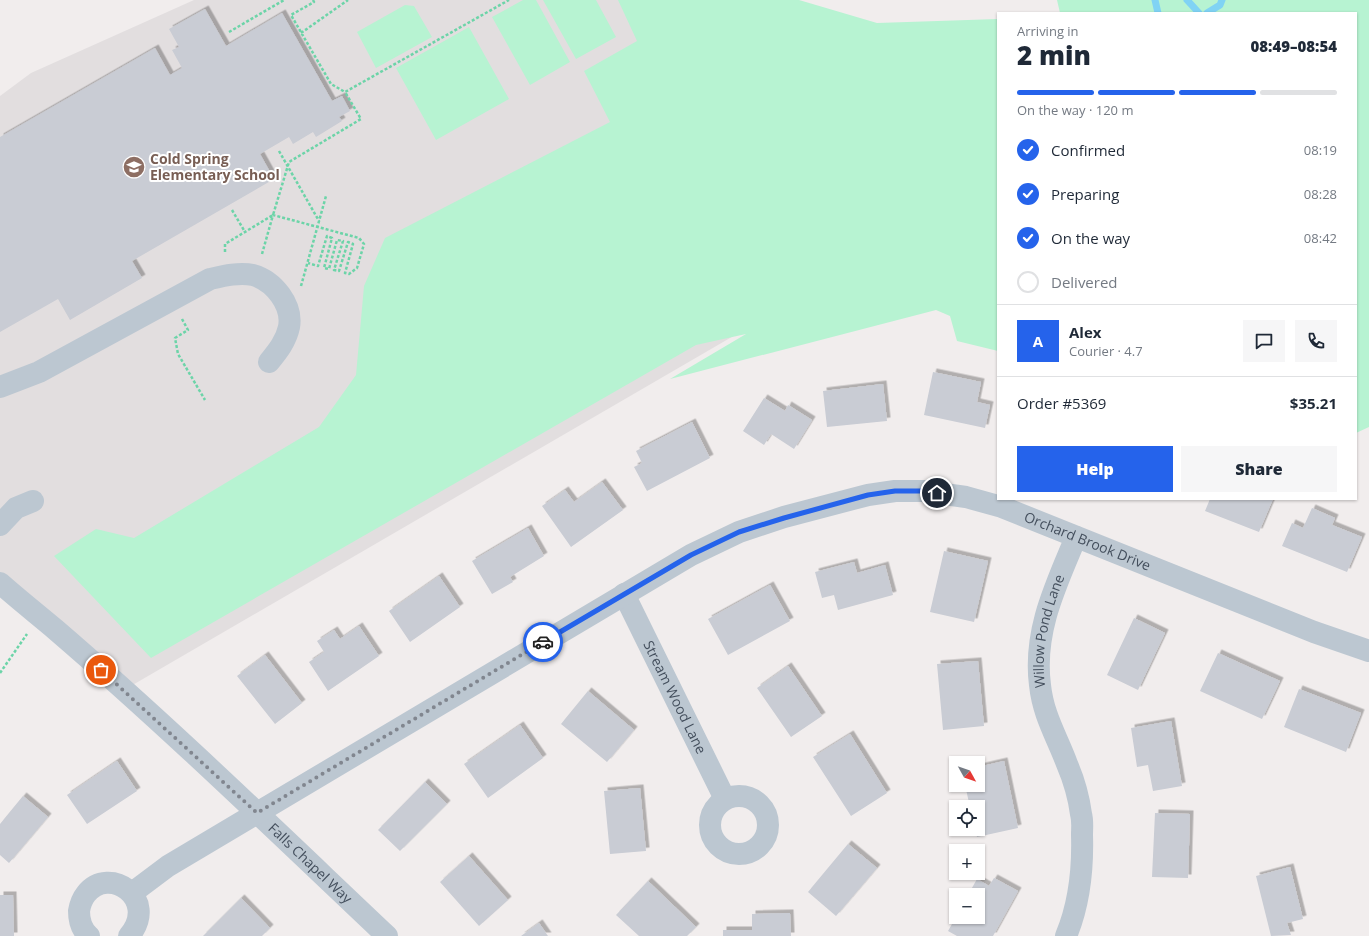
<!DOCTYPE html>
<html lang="en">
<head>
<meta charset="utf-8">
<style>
	body { margin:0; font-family:"Open Sans",sans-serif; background:#f6f6f7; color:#1f2937; height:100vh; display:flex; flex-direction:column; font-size:15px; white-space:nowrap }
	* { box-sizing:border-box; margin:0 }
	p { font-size:13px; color:#747a83 }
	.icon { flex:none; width:22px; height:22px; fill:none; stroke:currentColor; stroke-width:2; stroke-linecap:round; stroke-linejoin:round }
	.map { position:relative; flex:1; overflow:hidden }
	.sheet { position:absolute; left:997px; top:12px; width:360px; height:488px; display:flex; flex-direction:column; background:#fff; border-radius:0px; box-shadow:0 1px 3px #0004 }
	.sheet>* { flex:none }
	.needle { width:26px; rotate:130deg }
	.fabs { position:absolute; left:949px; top:756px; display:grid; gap:8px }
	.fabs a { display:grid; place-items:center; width:36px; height:36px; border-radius:0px; background:#fff; box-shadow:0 1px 3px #0004; font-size:20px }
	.pin { position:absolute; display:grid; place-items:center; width:34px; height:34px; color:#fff; margin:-17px; border:2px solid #fff; border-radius:50%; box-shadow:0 1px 4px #0007 }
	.courier { position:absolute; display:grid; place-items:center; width:40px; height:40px; margin:-20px; border:3px solid #2563eb; border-radius:50%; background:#fff; color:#222; box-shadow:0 1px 5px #0007 }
	.summary em { font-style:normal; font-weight:800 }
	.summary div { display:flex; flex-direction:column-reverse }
	.summary { display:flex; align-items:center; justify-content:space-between; height:68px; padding:0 20px }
	h1 { font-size:26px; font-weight:800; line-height:30px }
	.bar { display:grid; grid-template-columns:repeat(4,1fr); gap:6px 4px; align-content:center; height:48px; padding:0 20px }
	.bar i { height:5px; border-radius:3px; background:#e0e1e3 }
	.bar .current { background:#2563eb }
	.bar p { grid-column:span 4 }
	.line { display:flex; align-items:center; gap:10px; padding:0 20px; border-top:1px solid #e0e1e3 }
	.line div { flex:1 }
	.round { display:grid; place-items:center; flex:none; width:42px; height:42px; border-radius:0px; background:#f6f6f7 }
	ol { padding:0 20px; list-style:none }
	li { display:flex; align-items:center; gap:12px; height:44px }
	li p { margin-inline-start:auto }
	li .icon { padding:4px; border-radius:50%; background:#2563eb; color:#fff; stroke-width:4 }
	li:last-child { color:#747a83 }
	li i { width:22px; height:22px; border:2px solid #e0e1e3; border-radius:50% }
	.action { display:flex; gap:8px; margin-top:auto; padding:8px 20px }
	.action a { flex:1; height:46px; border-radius:0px; background:#2563eb; color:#fff; font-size:16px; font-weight:800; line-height:46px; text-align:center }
	.action a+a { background:#f6f6f7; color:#1f2937 }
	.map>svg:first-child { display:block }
</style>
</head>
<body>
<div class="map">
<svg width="1369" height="936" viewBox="0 0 1369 936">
	<defs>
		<filter id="shadow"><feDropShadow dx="3.5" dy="-3.5" stdDeviation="0" flood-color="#0004"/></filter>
	</defs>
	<rect width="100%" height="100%" fill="#f1eded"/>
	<path fill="#e2dedf" d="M 194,0 L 756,0 L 883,249 L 124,690 L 0,585 L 0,96 L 31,73 Z"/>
	<path fill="#b7f3d2" d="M 523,0 L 536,0 L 570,62 L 530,85 L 492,17 Z
		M 543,0 L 596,0 L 616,37 L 576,59 Z
		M 618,0 L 799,0 L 877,23 L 998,19 L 998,351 L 957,341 L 950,316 L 936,310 L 670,379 L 746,334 L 696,345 L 151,658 L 54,556 L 96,529 L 134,538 L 319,427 L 356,375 L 364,286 L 385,238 L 610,122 L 584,71 L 637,41 Z
		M 1057,0 L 1369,0 L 1369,427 L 1356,433 L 1356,13 L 1060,13 Z
		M 405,5 L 414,6 L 432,37 L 376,68 L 357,32 Z
		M 469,27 L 509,99 L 436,140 L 396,68 Z"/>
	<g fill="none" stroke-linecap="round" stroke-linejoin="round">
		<path stroke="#80d3f4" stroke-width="7" d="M 1155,0 L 1158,13
			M 1187,0 L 1199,13
			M 1207,13 L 1220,5 L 1222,0"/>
	</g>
	<path fill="#c9ccd4" filter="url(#shadow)" d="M 205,9 L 226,46 L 282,13 L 332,101 L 342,96 L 350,111 L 339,117 L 342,121 L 316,137 L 313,132 L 293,144 L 289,137 L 260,154 L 274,179 L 132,261 L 142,278 L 70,320 L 58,299 L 0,332 L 0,137 L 155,48 L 170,75 L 182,68 L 172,50 L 179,47 L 169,29 Z
		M 933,372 L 981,382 L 977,402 L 990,405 L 985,428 L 924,415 Z
		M 883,384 L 887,421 L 827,427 L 823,391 Z
		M 764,398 L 785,411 L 788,405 L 812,420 L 794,449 L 771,434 L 764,445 L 743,431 Z
		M 692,422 L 710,458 L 647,491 L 634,467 L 642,463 L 636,451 Z
		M 602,482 L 623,510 L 571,547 L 542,506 L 565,490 L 574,502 Z
		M 1210,499 L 1273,499 L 1259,532 L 1205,511 Z
		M 1312,508 L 1335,518 L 1332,525 L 1362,537 L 1347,572 L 1282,546 L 1292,523 L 1303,528 Z
		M 528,528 L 544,556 L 510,577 L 513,582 L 492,594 L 472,561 Z
		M 944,551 L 988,561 L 974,622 L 930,612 Z
		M 854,562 L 857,573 L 885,565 L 893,595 L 838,610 L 834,595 L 822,598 L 815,572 Z
		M 439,576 L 460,607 L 410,642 L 389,611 Z
		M 770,585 L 790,621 L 728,655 L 708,619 Z
		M 1134,618 L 1165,633 L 1138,690 L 1107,675 Z
		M 359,626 L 379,656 L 328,691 L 309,662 L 324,652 L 317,641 L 334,630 L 340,639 Z
		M 1218,653 L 1280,681 L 1262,719 L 1200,691 Z
		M 265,655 L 302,703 L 275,724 L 237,676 Z
		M 978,661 L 984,726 L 943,730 L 937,664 Z
		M 788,666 L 822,716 L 791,737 L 757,688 Z
		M 1299,689 L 1361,713 L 1346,752 L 1284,727 Z
		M 588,691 L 634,730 L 607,762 L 561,724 Z
		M 1171,721 L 1182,786 L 1153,791 L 1148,765 L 1137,767 L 1131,728 Z
		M 520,725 L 543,758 L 488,798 L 464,764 Z
		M 850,734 L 887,793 L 851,816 L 813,757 Z
		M 117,761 L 137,791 L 87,824 L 67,795 Z
		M 1004,761 L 1018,828 L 977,837 L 975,829 L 978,829 L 978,807 L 970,807 L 965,785 L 978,785 L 978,767 Z
		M 425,782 L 447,804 L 400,851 L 378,830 Z
		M 640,788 L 646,851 L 610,854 L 604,791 Z
		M 23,796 L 48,817 L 9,863 L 0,855 L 0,824 Z
		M 1155,813 L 1190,814 L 1188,878 L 1152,877 Z
		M 848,844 L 877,868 L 836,916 L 808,892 Z
		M 469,856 L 508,900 L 479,926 L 440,882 Z
		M 1290,867 L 1303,919 L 1287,923 L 1291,935 L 1271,936 L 1256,876 Z
		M 994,878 L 1018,891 L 993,936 L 957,936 L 948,931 L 956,917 L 978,917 L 978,895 L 968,895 L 977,879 L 989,886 Z
		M 648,881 L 696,927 L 687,936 L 639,936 L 616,915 Z
		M 0,895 L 13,895 L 14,936 L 0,936 Z
		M 241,898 L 270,928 L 262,936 L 203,936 Z
		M 790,913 L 791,936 L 723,936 L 723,930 L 752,930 L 752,914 Z
		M 539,923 L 548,936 L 521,936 Z"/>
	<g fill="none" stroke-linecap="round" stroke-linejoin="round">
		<path stroke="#6cd4a8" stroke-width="2.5" stroke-dasharray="3 2" stroke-linecap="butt" d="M 313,0 L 314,2 L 291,15 L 331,84 L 345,92 L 509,0
			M 229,32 L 284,0
			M 301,33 L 348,0
			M 279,151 L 319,221
			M 232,210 L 245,232
			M 225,252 L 225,244 L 273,215 L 289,162 L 361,119 L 345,92
			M 262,254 L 273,215 L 359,238 L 364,244 L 357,268 L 349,274 L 345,273 L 353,244 L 348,242 L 339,271 L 334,270 L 343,241 L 337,240 L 329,269 L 324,268 L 332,238 L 327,236 L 318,266 L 308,263
			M 301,286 L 326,196
			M 182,319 L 188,330 L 175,338 L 178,354 L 205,400
			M 0,673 L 27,634"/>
		<g stroke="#bcc7d1" stroke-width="22">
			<path d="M 0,387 L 39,372 L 210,279 C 223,276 239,272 253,275 C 274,281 293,305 289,327 C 286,341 278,351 269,362"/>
			<path d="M 0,525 L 16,508 L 33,501"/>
			<path id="s1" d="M 0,583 C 18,599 37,614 56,630 C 170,728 278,833 387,936"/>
			<path id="s2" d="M 624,594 L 725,799"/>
			<circle cx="739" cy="825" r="29"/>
			<path id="s3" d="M 132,893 L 168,866 L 691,555 L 739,532 L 784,517 L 868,495 L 895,491 L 923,491 L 966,497 L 1002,507 L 1314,632 L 1369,651"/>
			<path d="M 89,936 C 82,930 79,920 79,911 C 80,905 82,899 86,894 C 109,864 160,899 129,936"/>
			<path id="s4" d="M 1066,936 C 1079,905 1083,868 1082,835 C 1082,828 1083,821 1081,814 C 1079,799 1073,778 1067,764 C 1057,737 1043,715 1040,685 C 1033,631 1056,585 1076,537"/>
		</g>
	</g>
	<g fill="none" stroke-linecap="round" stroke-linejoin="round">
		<path stroke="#81868f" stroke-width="4" stroke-dasharray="0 7.2" d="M 101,670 L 257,813 L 543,642"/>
		<path stroke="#2563eb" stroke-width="5" d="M 543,642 L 691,555 L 739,532 L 784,518 L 868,495 L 895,491 L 922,491 L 937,493"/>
	</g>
	<defs>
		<g id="school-disc" transform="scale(1.15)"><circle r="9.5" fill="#8d6e63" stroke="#fff"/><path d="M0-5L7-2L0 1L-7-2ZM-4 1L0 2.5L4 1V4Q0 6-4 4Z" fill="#fff"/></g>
	</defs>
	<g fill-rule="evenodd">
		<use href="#school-disc" x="134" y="167"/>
	</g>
	<g text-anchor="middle" stroke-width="4" stroke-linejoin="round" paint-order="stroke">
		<g font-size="14" font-weight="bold" fill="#785e54" stroke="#fff" text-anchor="start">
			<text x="150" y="164">Cold Spring<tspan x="150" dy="16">Elementary School</tspan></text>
		</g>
		<g font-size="14" fill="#444f5d" stroke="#fff">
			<text dy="5" stroke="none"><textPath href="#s3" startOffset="1069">Orchard Brook Drive</textPath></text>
			<text dy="5" stroke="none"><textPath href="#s4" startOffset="315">Willow Pond Lane</textPath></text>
			<text dy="5" stroke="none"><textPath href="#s2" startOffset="115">Stream Wood Lane</textPath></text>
			<text dy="5" stroke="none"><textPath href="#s1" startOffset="418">Falls Chapel Way</textPath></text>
		</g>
	</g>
</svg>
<div class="fabs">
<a><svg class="needle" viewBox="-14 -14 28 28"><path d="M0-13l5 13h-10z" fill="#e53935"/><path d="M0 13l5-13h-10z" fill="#747a83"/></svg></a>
<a><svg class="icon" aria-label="locate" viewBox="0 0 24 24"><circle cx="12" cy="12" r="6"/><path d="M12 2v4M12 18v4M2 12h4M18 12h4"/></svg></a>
<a>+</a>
<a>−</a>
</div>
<div class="pin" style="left:101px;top:670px;background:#ea580c"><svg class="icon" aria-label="bag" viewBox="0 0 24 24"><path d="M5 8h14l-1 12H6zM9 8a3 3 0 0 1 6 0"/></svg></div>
<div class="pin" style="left:937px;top:493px;background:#1f2937"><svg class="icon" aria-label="home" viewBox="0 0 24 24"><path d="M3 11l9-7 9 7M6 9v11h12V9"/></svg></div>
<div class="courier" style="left:543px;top:642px"><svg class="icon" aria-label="car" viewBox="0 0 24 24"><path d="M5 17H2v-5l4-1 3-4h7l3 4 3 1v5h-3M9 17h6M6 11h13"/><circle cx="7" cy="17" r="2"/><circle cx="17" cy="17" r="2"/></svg></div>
<section class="sheet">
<div class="summary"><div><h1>2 min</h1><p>Arriving in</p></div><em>08:49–08:54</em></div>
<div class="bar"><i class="current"></i><i class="current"></i><i class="current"></i><i></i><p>On the way · 120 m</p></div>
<ol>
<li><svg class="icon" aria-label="check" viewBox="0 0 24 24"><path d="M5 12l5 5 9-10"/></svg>Confirmed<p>08:19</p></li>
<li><svg class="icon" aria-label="check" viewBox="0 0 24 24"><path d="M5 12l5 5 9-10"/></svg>Preparing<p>08:28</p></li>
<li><svg class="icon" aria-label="check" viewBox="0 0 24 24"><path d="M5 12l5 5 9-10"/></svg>On the way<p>08:42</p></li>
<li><i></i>Delivered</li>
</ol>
<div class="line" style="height:72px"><b class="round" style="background:#2563eb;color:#fff">A</b><div><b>Alex</b><p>Courier · 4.7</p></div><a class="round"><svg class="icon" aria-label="chat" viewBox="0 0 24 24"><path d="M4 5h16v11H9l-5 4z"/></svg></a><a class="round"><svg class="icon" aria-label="phone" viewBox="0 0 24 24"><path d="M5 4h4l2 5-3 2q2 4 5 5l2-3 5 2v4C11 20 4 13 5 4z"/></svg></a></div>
<div class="line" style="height:52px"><div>Order #5369</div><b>$35.21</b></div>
<div class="action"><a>Help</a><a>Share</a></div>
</section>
</div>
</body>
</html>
